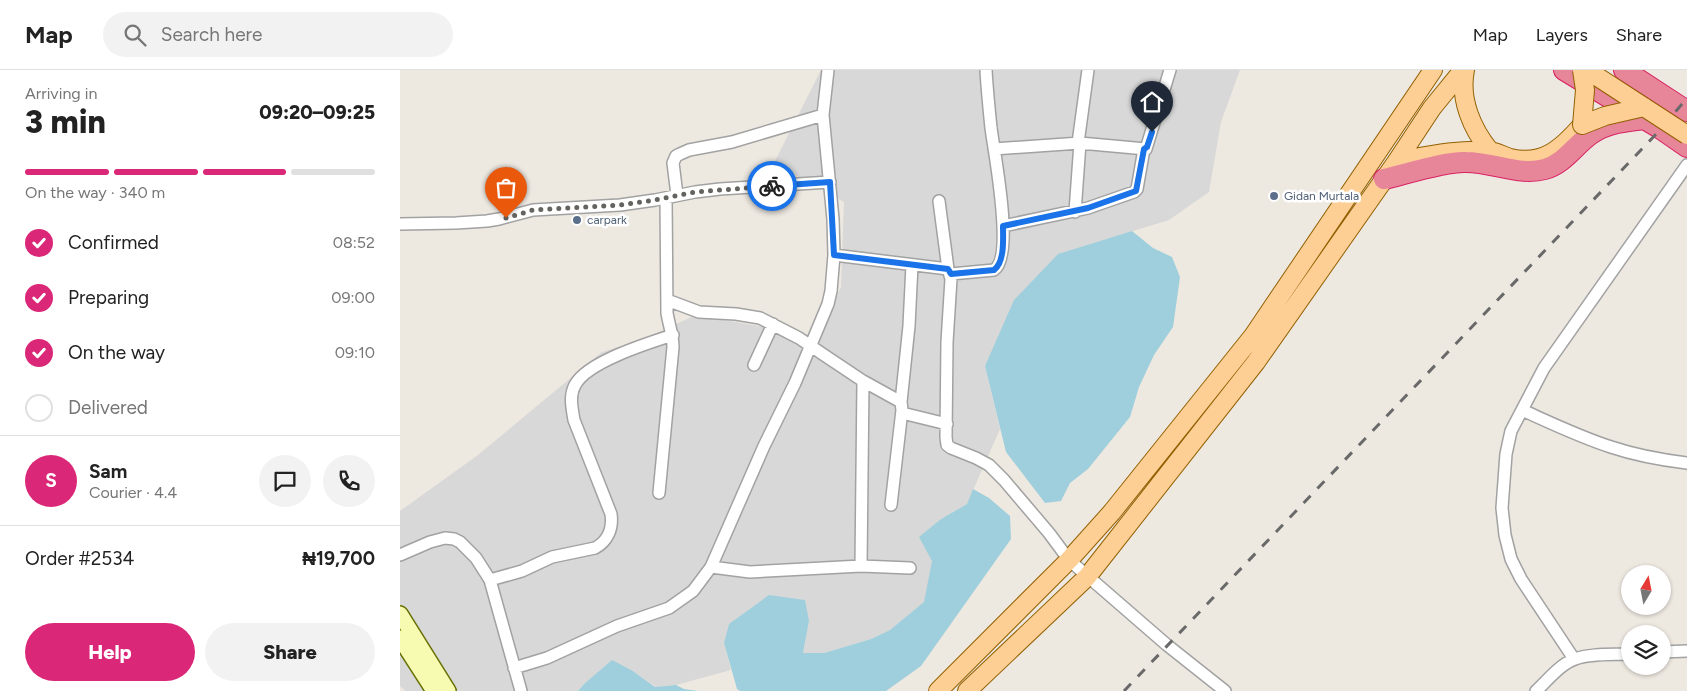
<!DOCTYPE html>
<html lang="en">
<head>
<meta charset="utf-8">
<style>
	body { margin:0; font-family:Figtree,sans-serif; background:#f2f2f2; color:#222; height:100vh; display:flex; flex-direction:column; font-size:19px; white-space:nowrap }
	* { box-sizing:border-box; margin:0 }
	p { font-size:16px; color:#767676 }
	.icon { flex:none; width:28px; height:28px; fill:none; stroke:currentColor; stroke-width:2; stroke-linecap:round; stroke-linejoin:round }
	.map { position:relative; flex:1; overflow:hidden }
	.details { display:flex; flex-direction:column; background:#fff; width:400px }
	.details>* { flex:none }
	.needle { width:32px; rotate:10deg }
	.fabs { position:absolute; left:1221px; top:495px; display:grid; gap:10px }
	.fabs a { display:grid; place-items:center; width:50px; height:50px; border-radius:50%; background:#fff; box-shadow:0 1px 4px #0004; font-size:25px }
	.pin { position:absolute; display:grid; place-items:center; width:42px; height:42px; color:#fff; margin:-51px -21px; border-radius:50% 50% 50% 0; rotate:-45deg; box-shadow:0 0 5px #0007 }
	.pin .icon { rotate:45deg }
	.courier { position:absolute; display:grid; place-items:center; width:50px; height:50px; margin:-25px; border:4px solid #1a73e8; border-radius:50%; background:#fff; color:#222; box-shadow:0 1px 6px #0007 }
	.summary em { font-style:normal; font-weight:800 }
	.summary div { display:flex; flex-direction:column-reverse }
	.summary { display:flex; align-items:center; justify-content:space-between; height:85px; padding:0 25px }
	h1 { font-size:32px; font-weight:800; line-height:38px }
	.bar { display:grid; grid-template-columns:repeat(4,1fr); gap:8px 5px; align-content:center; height:60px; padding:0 25px }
	.bar i { height:6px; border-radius:4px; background:#e0e0e0 }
	.bar .selected { background:#db2777 }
	.bar p { grid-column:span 4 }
	.line { display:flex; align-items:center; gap:12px; padding:0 25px; border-top:1px solid #e0e0e0 }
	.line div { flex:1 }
	.round { display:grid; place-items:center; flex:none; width:52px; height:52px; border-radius:26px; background:#f2f2f2 }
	ol { padding:0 25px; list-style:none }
	li { display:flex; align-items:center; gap:15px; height:55px }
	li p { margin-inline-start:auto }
	li .icon { padding:5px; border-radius:50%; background:#db2777; color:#fff; stroke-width:4 }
	li:last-child { color:#767676 }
	li i { width:28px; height:28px; border:2px solid #e0e0e0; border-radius:50% }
	.button { display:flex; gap:10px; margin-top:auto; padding:10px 25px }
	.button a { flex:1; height:58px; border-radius:30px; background:#db2777; color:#fff; font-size:20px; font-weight:800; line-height:58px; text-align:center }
	.button a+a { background:#f2f2f2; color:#222 }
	header { display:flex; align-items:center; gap:30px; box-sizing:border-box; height:70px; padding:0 25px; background:#fff; border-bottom:1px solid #e0e0e0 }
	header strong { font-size:24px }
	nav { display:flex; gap:28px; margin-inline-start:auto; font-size:18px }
	.search { width:350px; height:45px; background:#f2f2f2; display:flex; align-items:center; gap:12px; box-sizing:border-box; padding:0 18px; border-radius:28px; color:#767676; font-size:19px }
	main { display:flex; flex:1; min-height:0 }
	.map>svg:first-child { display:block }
</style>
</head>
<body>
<header>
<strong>Map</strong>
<div class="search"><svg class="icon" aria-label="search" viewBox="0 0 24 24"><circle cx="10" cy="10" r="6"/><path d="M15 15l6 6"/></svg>Search here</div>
<nav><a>Map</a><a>Layers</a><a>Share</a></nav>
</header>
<main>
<section class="details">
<div class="summary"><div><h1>3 min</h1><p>Arriving in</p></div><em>09:20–09:25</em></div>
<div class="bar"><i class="selected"></i><i class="selected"></i><i class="selected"></i><i></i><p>On the way · 340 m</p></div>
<ol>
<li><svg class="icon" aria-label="check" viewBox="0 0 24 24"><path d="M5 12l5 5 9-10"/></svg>Confirmed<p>08:52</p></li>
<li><svg class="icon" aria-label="check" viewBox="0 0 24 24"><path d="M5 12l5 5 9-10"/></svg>Preparing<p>09:00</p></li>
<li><svg class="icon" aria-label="check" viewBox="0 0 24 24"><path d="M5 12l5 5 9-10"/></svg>On the way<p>09:10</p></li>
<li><i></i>Delivered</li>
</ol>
<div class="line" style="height:90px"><b class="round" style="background:#db2777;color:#fff">S</b><div><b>Sam</b><p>Courier · 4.4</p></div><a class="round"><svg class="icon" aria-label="chat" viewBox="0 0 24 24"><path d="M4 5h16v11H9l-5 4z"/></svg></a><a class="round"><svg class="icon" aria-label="phone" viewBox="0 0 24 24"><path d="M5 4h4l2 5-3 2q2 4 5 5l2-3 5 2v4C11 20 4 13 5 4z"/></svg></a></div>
<div class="line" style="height:65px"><div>Order #2534</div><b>₦19,700</b></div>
<div class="button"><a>Help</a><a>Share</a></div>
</section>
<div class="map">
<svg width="1287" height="621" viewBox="0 0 1287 621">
	<rect width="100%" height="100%" fill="#ede8e0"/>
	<path fill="#d9d8d8" d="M 421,0 L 840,0 L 821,52 L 809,122 L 769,150 L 658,184 L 585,296 L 600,359 L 567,434 L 541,449 L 525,532 L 490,560 L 471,569 L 424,583 L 403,583 L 409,551 L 324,573 L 331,600 L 276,615 L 256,617 L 233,601 L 212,591 L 184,614 L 178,621 L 6,621 L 0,616 L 0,441 L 78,385 L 202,282 L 239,271 L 296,245 L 415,266 L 441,217 L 444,132 L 374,93 Z"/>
	<path fill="#9fcfdc" d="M 732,161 L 753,178 L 772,187 L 780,207 L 773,257 L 754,285 L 739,317 L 730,347 L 688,399 L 670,413 L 661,431 L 645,433 L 606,382 L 585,296 L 614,230 L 658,184 Z
		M 573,419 L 589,428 L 610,446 L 611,469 L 521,596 L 486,621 L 340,621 L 337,619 L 324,573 L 329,554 L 369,525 L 405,530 L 409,551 L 403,583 L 424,583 L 471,569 L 490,560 L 524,532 L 532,491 L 519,467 L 541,449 L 567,434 Z
		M 212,590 L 233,601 L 255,617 L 276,615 L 284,619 L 298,621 L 178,621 L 184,614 Z"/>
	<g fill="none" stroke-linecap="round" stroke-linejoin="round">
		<g stroke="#a2a2a2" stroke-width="14">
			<path id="street" d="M 678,73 L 688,0
				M 594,79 L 680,73 L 746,79 L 770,0
				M 277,125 L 273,93 L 276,86 L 280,84 L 289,80 L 332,72 L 423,45
				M 539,131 L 548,199 L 551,209 L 547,272 L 546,367 L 547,375 L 551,378 L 576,388 L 589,395 L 604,410 L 649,463 L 669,490 L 767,575 L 825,621
				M 675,142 L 680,73
				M 0,154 L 56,153 L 87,151 L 99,149 L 133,140 L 220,135 L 255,130 L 295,122 L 320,119 L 430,112
				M 603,156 L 688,138 L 734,122 L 737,119 L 744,79
				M 434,185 L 548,199
				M 551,204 L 594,200 C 615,186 594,82 591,58 C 589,38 587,19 586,0
				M 267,230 L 299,242 L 336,244 L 360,248 L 399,268 L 424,285 L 463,311 L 501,332 L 502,340 L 491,435
				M 354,295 L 373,254
				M 501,332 L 509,256 L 512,195
				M 1122,340 L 1144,298 L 1287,95
				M 502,343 L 547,354
				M 259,423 L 273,277 C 273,265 269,255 267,243 L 266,128
				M 0,485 L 30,472 L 45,468 L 54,469 L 60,472 L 76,488 L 90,510 L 121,621
				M 461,496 L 463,311
				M 311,497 L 350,502 L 461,496 L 510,498
				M 90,510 L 122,501 L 152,487 L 195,478 C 208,471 213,458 211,444 L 174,350 C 172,338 169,326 175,315 C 187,292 248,273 273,265
				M 1262,582 L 1287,581
				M 1174,589 L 1121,509 L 1111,489 L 1105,465 L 1102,438 L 1106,384 L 1111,361 L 1122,340 C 1151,353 1180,367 1211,377 C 1235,385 1262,390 1287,393
				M 114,598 L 147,588 L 217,556 L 269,538 L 293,521 L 311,497 L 364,376 L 395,313 L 428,234 L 431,221 L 434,185 L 433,149 L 423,45 L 428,0
				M 1136,621 C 1147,611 1160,594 1175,589 C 1192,583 1213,585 1230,584"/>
		</g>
		<g stroke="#677103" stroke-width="18">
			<path id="secondary" d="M 0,544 L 48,621
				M 0,568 L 34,621"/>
		</g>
		<g stroke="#926000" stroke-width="20">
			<path id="primary" d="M 1065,0 C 1059,29 1072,59 1090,81
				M 997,91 C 1026,86 1058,79 1088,81 C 1096,81 1103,86 1110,88 C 1143,96 1162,78 1182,55
				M 538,621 L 669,490 L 712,442 L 853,266 L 1033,0
				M 567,621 L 687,507 L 856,292 L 997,91 L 1032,38 L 1063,0"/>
		</g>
		<g stroke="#d82062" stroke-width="22">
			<path id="highway" d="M 1164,0 L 1261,59 L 1287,77
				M 1224,0 L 1287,41
				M 984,109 C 1006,104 1045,91 1066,92 C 1093,92 1119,106 1145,99 C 1164,94 1175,75 1191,64 C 1207,53 1226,51 1245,49"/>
		</g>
		<use href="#street" stroke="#fff" stroke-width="11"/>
		<use href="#secondary" stroke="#f7fab1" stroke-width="15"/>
		<use href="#primary" stroke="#fdcf95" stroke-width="18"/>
		<use href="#highway" stroke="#e78599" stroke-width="20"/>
		<path stroke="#696969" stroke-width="3" stroke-dasharray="10 10" stroke-linecap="butt" d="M 724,621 L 1261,59 L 1287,28"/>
		<g stroke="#926000" stroke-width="20" stroke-linecap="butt">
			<path id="primary-bridge" d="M 1182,0 L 1185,20 L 1182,55 L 1205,46 L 1244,37
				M 1187,0 L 1287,65"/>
		</g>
		<use href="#primary-bridge" stroke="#fdcf95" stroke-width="18"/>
	</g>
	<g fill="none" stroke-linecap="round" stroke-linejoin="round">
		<path stroke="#646360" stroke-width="5" stroke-dasharray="0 9" d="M 106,148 L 133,140 L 220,135 L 255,130 L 295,122 L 372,116"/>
		<path stroke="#1a73e8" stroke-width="6" d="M 372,116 L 430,112 L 434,185 L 548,199 L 551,204 L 594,200 C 605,192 603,168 603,156 L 688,138 L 736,121 L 744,79 L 747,77 L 752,62"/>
	</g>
	<g fill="#5c6f8a" stroke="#fff" stroke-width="2">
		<circle cx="874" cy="126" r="5"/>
		<circle cx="177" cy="150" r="5"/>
	</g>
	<g text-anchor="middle" stroke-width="5" stroke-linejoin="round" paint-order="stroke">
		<g font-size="12" fill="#4e5e75" stroke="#fff" text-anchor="start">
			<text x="884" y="130">Gidan Murtala</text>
			<text x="187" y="154">carpark</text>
		</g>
	</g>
</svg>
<div class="fabs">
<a><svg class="needle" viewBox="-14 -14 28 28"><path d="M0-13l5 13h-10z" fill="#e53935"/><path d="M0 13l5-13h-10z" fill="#767676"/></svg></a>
<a><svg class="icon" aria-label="layers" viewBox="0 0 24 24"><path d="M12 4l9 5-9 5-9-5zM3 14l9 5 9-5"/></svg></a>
</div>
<div class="pin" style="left:106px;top:148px;background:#ea580c"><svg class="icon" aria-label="bag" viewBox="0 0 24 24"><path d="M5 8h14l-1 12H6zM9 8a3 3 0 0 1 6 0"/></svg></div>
<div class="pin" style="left:752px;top:62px;background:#1f2937"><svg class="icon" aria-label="home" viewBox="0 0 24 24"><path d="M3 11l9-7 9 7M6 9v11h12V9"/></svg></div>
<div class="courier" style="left:372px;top:116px"><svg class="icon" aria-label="bike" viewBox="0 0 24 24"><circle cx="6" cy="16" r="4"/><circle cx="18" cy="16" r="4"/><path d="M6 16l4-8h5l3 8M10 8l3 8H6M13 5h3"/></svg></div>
</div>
</main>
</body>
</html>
